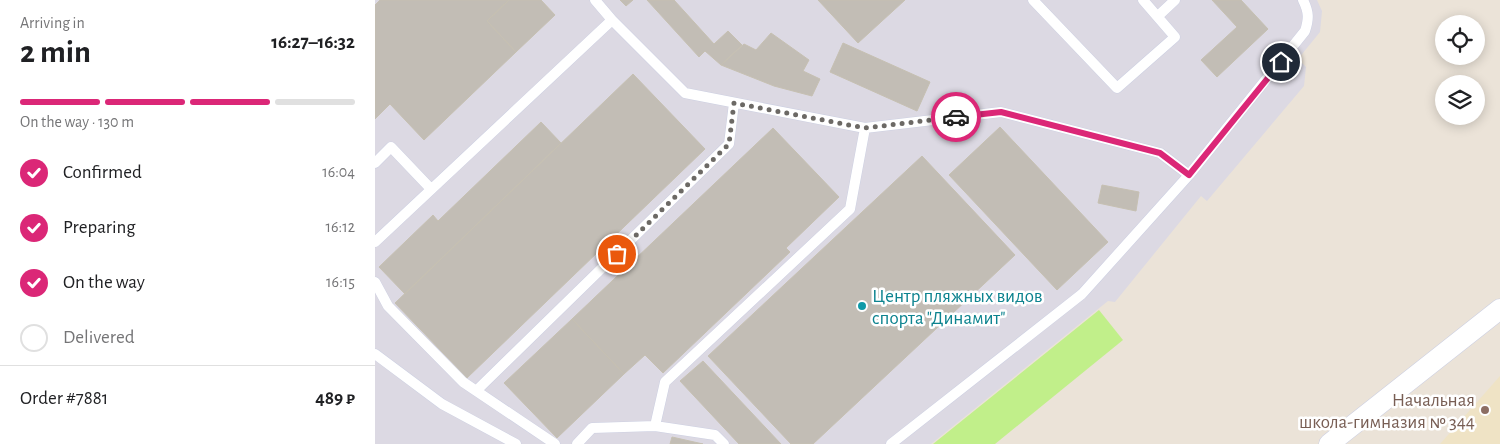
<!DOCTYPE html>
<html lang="en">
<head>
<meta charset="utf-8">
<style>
	body { margin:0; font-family:"Alegreya Sans",sans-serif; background:#f6f6f6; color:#202124; height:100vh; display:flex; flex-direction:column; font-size:19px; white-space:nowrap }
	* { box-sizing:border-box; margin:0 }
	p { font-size:16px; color:#757577 }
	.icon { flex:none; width:28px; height:28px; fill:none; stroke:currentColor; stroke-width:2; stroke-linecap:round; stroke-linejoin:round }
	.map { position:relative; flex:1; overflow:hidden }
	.panel { display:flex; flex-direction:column; background:#fff; width:375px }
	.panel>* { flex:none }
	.buttons { position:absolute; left:1060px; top:15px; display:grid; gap:10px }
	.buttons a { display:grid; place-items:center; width:50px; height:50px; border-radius:50%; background:#fff; box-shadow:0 2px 12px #0003; font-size:25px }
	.pin { position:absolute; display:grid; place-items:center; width:42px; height:42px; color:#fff; margin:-21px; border:2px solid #fff; border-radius:50%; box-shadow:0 1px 5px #0007 }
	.courier { position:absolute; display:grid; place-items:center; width:50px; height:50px; margin:-25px; border:4px solid #db2777; border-radius:50%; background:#fff; color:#222; box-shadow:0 1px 6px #0007 }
	.overview em { font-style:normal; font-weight:700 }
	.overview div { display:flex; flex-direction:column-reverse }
	.overview { display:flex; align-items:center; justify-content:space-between; height:85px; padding:0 20px }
	h1 { font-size:32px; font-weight:700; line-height:38px }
	.bar { display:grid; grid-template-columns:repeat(4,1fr); gap:8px 5px; align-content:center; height:60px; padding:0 20px }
	.bar i { height:6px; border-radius:4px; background:#e0e0e0 }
	.bar .on { background:#db2777 }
	.bar p { grid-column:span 4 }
	.line { display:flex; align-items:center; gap:12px; padding:0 20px; border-top:1px solid #e0e0e0 }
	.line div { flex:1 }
	ol { padding:0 20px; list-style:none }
	li { display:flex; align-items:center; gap:15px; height:55px }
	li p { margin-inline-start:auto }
	li .icon { padding:5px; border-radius:50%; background:#db2777; color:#fff; stroke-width:4 }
	li:last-child { color:#757577 }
	li i { width:28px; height:28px; border:2px solid #e0e0e0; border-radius:50% }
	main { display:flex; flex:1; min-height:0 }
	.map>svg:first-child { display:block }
</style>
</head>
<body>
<main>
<section class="panel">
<div class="overview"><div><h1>2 min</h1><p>Arriving in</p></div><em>16:27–16:32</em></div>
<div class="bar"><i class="on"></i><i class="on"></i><i class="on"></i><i></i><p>On the way · 130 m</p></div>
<ol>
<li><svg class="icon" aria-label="check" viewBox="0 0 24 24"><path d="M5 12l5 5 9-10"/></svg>Confirmed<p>16:04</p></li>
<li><svg class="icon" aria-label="check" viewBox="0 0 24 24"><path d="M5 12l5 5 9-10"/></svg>Preparing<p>16:12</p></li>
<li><svg class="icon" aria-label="check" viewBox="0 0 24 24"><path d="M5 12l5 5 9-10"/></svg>On the way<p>16:15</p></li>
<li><i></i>Delivered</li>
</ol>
<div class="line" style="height:65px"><div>Order #7881</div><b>489 ₽</b></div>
</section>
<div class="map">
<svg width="1125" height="444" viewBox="0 0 1125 444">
	<rect width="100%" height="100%" fill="#ebe3d8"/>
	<path fill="#dcd9e3" d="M 0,0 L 942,0 L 947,11 L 945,32 L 923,59 L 931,67 L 929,86 L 832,201 L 826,196 L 740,302 L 733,301 L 556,444 L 0,444 Z"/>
	<path fill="#efe3c5" d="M 1125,376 L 1125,444 L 1065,444 Z"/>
	<path fill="#c1ef8a" d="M 724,310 L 748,340 L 620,444 L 558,444 Z"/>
	<path fill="#c2bdb5" stroke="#c6c0b2" d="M 5,0 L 134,0 L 112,21 L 141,52 L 49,140 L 15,104 L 0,119 L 0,5 Z
		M 134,0 L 166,0 L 180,15 L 141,52 L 112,21 Z
		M 245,0 L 258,0 L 251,6 Z
		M 272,0 L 299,0 L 339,44 L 353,31 L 367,45 L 346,65 L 330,51 L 324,57 Z
		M 443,0 L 530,0 L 483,43 Z
		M 837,0 L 866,0 L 893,29 L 842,77 L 826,60 L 862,27 Z
		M 396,33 L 434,60 L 428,71 L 445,79 L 437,96 L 399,86 L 346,65 L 369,44 L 381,50 Z
		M 468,43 L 555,82 L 542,111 L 455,72 Z
		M 258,74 L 330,149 L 92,378 L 20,303 Z
		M 166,122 L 186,143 L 30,294 L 4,267 L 58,215 L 63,221 Z
		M 625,127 L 733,242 L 682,290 L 574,175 Z
		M 398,128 L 464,197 L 411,248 L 415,252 L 288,373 L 270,355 L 249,374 L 197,319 Z
		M 547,156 L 640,255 L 438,444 L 416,444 L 333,356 Z
		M 727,185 L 764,192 L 761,211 L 723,203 Z
		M 197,319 L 249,374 L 182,438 L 129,383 Z
		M 328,361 L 406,444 L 364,444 L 305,381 Z
		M 297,437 L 328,444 L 295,444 Z"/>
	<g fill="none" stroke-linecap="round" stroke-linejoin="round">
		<g stroke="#cdd0e2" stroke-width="11">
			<path id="lane" d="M 220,0 L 237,20 L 310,93 L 490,128 L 626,112 L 785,153 L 814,175
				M 658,0 L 742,88 L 800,37 L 768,0
				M 783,16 L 800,0
				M 0,163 L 16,147 L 56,189
				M 0,242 L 237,20
				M 0,282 L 13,306 L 88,382 L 180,444
				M 0,354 L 67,404 L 141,444
				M 101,391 L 354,144 L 359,103
				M 280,426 L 290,382 L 475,209 L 490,128
				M 202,444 L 217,428 L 280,426 L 340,435 L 349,444
				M 516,444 L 707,294 L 814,175 L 930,31 C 934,19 934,12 928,0"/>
		</g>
		<g stroke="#cdd0e2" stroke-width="21">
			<path id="street" d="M 954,444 L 1125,309"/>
		</g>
		<use href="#lane" stroke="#fff" stroke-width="10"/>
		<use href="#street" stroke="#fff" stroke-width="20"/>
	</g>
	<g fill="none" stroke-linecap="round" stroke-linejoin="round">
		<path stroke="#6c6965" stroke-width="5" stroke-dasharray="0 9" d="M 242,254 L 354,144 L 359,103 L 490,128 L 581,117"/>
		<path stroke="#db2777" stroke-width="6" d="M 581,117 L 626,112 L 785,153 L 814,175 L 906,62"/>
	</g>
	<circle fill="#0f9aa8" stroke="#fff" stroke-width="2" cx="487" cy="306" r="5"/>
	<circle fill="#8d6e63" stroke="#fff" stroke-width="2" cx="1110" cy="410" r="5"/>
	<g text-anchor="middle" stroke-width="5" stroke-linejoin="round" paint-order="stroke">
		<g font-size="19" fill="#0d838f" stroke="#fff" text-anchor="start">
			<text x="497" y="302">Центр пляжных видов<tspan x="497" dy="22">спорта "Динамит"</tspan></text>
		</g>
		<g font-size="19" fill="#785e54" stroke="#fff" text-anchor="end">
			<text x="1100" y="406">Начальная<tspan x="1100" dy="22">школа-гимназия № 344</tspan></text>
		</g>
	</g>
</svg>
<div class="buttons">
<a><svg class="icon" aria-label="locate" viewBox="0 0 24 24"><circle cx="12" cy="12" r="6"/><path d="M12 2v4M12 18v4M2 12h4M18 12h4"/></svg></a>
<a><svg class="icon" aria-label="layers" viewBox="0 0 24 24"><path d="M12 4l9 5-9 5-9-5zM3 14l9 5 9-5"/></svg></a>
</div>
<div class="pin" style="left:242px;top:254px;background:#ea580c"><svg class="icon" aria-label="bag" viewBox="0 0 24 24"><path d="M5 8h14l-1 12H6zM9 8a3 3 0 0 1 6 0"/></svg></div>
<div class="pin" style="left:906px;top:62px;background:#1f2937"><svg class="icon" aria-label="home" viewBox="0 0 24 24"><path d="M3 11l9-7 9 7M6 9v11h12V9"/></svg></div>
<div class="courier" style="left:581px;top:117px"><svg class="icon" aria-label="car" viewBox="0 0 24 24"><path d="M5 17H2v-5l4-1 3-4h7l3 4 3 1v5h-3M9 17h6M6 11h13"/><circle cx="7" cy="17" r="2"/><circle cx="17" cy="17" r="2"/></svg></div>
</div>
</main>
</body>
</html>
